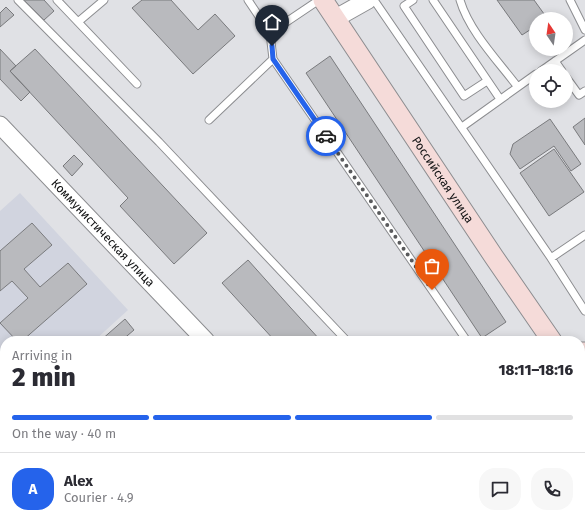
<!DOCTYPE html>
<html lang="en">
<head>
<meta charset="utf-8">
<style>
	body { margin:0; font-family:"Fira Sans",sans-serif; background:#f7f7f7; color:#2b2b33; height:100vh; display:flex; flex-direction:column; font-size:15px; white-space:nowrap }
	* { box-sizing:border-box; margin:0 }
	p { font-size:13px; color:#7c7c81 }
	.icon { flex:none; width:22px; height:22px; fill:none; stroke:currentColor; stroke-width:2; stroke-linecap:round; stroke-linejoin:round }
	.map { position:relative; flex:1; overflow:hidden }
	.sheet { position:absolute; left:0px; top:336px; width:585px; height:196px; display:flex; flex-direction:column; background:#fff; border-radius:16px 16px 0 0; box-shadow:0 2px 10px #0003 }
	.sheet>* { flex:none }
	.needle { width:26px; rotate:347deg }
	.tools { position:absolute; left:529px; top:12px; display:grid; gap:8px }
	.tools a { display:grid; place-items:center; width:44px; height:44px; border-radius:50%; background:#fff; box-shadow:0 2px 10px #0003; font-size:20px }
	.pin { position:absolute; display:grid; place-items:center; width:34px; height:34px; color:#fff; margin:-41px -17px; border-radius:50% 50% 50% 0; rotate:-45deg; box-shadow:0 0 4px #0007 }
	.pin .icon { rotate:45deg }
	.courier { position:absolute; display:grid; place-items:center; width:40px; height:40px; margin:-20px; border:3px solid #2563eb; border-radius:50%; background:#fff; color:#222; box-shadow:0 1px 5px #0007 }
	.summary em { font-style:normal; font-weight:800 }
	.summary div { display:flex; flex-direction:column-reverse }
	.summary { display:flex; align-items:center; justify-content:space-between; height:68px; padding:0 12px }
	h1 { font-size:26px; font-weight:800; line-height:30px }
	.bar { display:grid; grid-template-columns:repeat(4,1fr); gap:6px 4px; align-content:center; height:48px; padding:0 12px }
	.bar i { height:5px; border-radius:3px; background:#e1e1e2 }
	.bar .selected { background:#2563eb }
	.bar p { grid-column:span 4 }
	.line { display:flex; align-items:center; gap:10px; padding:0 12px; border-top:1px solid #e1e1e2 }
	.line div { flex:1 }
	.round { display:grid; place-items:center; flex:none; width:42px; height:42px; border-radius:16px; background:#f7f7f7 }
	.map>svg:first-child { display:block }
</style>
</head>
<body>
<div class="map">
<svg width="585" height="532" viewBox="0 0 585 532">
	<rect width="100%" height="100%" fill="#e0e1e5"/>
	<path fill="#d1d4df" d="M 20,193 L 128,310 L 94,341 L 5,341 L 5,422 L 0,427 L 0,211 Z
		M 5,439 L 5,505 L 0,499 L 0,444 Z
		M 25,527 L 320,527 L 325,532 L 30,532 Z"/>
	<path fill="#b9babe" stroke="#797a7d" d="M 24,0 L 44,0 L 54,11 L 44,20 Z
		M 142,0 L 171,0 L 198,30 L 215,14 L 235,36 L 193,74 L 132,8 Z
		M 497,0 L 534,0 L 547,18 L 536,19 L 536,26 L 522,35 Z
		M 6,7 L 14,15 L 0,27 L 0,13 Z
		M 0,49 L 16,66 L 10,71 L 30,92 L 21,101 L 0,79 Z
		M 35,49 L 207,233 L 174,264 L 120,206 L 128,198 L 10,71 Z
		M 330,56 L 506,322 L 482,338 L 306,73 Z
		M 585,118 L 585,145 L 573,127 Z
		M 550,119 L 581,164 L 571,171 L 554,146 L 520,169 L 510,154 L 513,144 Z
		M 554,149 L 584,192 L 549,216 L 520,173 Z
		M 74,155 L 83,164 L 72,176 L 63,166 Z
		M 32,223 L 52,245 L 24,269 L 40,287 L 68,263 L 87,284 L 22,341 L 17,341 L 0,323 L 28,298 L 12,281 L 0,291 L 0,251 Z
		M 248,260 L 290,307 L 321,341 L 275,341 L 222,283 Z
		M 125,319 L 134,330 L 121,341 L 100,341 Z
		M 580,419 L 585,426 L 585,442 L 580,446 Z
		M 580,526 L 585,532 L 541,532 L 537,527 L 580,527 Z
		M 85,527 L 131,527 L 135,532 L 79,532 Z
		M 250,527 L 292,527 L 287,532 L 255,532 Z
		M 414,527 L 455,527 L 460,532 L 419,532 Z"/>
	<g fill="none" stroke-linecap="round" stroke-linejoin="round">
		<g stroke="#8c8d90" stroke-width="9">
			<path id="service" d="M 18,0 L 159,142 L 347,341
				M 57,0 L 137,84
				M 248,0 L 270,33 L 273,59 L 467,341
				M 374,0 L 551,258 L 585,311
				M 413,0 L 404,6 L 464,96 L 487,81
				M 433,0 L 500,99
				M 460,0 C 469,31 498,61 517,86
				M 570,0 L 585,30
				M 78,22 L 104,0
				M 270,33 L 319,0
				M 555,61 L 562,71
				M 541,71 L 585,40
				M 566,77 L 579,95 L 585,91
				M 209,120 L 273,59
				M 462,127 L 536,74
				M 551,258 L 585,235"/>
		</g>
		<g stroke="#8c8d90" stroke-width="19">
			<g id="tertiary">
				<path d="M 336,18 L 368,0"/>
				<path id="s1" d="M 0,125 L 206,341"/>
				<path d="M 580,365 L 585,373"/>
				<path d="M 378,527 L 382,532"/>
				<path d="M 0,530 L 2,532"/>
			</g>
		</g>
		<g stroke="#8c8d90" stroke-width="21">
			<g id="secondary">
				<path id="s2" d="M 323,0 L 494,257 L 552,341"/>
				<path d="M 580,352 L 585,352"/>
			</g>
		</g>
		<use href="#service" stroke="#fff" stroke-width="7"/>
		<use href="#tertiary" stroke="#fff" stroke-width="17"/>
		<use href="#secondary" stroke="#f5dbd9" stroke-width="19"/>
	</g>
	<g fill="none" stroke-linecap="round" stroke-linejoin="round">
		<path stroke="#595a5c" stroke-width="4" stroke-dasharray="0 7.2" d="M 326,136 L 432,290"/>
		<path stroke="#2563eb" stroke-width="5" d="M 272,46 L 273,59 L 326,136"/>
	</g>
	<g text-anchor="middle" stroke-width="3.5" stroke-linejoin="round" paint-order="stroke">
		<g font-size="12" fill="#101112" stroke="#edeef2">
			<text dy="4" stroke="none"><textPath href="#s2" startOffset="216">Российская улица</textPath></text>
			<text dy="4" stroke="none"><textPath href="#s1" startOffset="149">Коммунистическая улица</textPath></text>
		</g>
	</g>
</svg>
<div class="tools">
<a><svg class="needle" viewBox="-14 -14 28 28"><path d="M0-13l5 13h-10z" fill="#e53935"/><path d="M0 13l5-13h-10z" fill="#7c7c81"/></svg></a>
<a><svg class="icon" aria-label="locate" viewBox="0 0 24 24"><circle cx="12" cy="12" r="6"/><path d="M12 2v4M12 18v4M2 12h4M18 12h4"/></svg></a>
</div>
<div class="pin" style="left:432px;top:290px;background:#ea580c"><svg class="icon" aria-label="bag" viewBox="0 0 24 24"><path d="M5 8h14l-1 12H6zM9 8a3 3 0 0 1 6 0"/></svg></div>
<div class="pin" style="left:272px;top:46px;background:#1f2937"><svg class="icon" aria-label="home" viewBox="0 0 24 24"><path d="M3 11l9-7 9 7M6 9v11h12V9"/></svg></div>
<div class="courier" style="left:326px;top:136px"><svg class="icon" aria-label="car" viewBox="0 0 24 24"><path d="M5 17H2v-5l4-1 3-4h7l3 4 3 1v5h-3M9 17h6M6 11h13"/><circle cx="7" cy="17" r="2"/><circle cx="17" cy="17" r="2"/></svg></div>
<section class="sheet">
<div class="summary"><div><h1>2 min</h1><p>Arriving in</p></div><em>18:11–18:16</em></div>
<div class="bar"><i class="selected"></i><i class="selected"></i><i class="selected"></i><i></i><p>On the way · 40 m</p></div>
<div class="line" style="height:72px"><b class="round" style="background:#2563eb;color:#fff">A</b><div><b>Alex</b><p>Courier · 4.9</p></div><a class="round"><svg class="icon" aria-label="chat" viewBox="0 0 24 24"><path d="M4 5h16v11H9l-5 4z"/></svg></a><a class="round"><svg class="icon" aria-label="phone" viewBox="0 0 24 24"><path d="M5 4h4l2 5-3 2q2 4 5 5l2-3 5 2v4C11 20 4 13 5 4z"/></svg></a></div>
</section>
</div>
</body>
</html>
